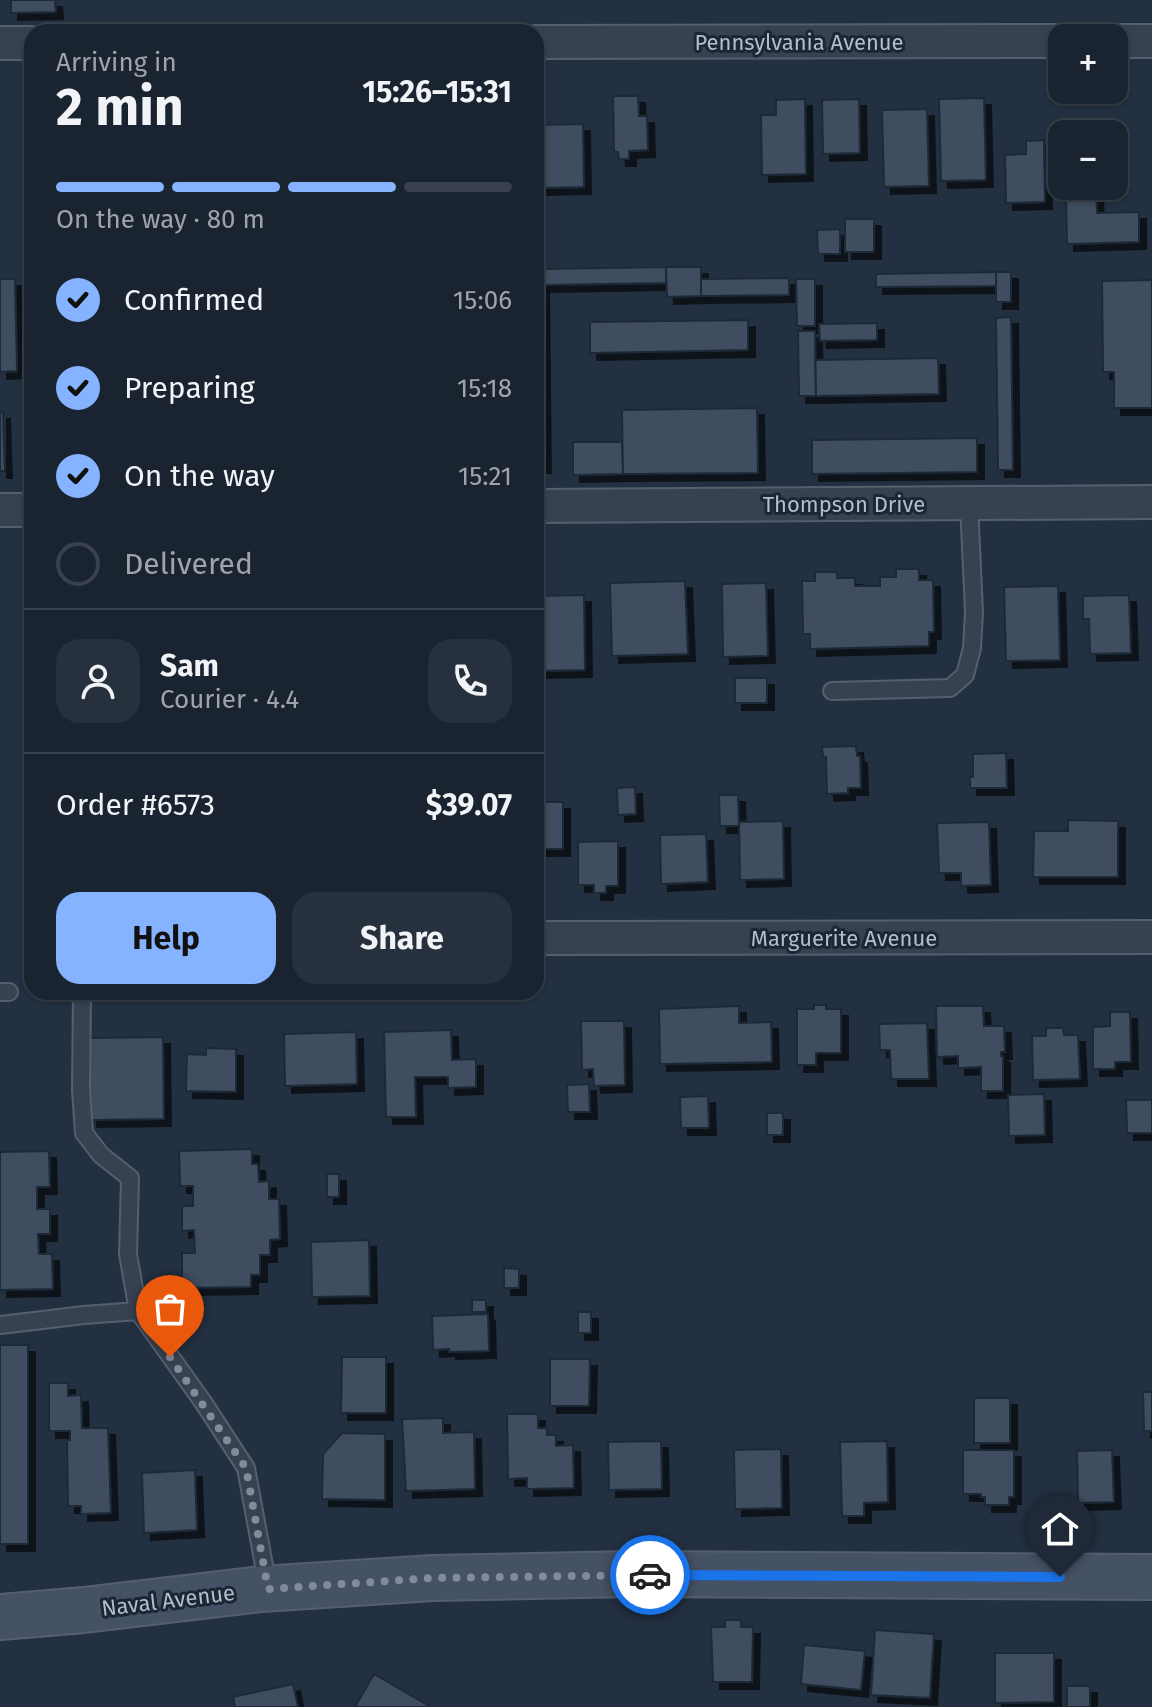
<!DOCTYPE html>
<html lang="en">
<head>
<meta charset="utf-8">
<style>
	body { margin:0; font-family:"Fira Sans",sans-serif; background:#27303d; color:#f1f3f6; height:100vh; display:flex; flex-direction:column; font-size:30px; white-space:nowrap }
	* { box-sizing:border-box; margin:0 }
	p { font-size:26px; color:#9fa4ab }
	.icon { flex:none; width:44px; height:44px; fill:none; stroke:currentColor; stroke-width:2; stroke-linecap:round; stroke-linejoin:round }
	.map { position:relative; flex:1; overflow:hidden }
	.details { position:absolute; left:24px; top:24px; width:520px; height:976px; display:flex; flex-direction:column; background:#1a2431; border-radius:24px; box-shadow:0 2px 6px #0004,0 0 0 2px #38414d }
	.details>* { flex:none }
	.buttons { position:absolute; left:1048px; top:24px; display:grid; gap:16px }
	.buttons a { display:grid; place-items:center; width:80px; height:80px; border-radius:16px; background:#1a2431; box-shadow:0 2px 6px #0004,0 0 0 2px #38414d; font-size:40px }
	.pin { position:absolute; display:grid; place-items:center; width:68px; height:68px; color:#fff; margin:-82px -34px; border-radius:50% 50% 50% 0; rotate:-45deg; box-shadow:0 0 8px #0007 }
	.pin .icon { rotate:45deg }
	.courier { position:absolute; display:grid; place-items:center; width:80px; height:80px; margin:-40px; border:6px solid #1a73e8; border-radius:50%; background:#fff; color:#222; box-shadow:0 2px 10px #0007 }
	.summary em { font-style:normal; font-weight:700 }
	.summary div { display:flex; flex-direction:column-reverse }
	.summary { display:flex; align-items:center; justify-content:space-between; height:136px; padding:0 32px }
	h1 { font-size:52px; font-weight:700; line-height:60px }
	.bar { display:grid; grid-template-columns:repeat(4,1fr); gap:12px 8px; align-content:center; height:96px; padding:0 32px }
	.bar i { height:10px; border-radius:6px; background:#38414d }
	.bar .current { background:#85b3ff }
	.bar p { grid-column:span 4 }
	.line { display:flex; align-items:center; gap:20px; padding:0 32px; border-top:2px solid #38414d }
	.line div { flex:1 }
	.round { display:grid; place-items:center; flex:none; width:84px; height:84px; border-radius:24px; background:#27303d }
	ol { padding:0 32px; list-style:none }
	li { display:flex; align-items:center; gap:24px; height:88px }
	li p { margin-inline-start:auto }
	li .icon { padding:8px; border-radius:50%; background:#85b3ff; color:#111; stroke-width:4 }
	li:last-child { color:#9fa4ab }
	li i { width:44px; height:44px; border:4px solid #38414d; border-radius:50% }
	.action { display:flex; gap:16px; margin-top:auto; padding:16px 32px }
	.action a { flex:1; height:92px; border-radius:24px; background:#85b3ff; color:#111; font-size:32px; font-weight:700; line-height:92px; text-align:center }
	.action a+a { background:#27303d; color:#f1f3f6 }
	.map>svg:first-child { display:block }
</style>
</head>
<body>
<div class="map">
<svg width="1152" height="1707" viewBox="0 0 1152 1707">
	<defs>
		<filter id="shadow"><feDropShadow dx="7" dy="7" stdDeviation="0" flood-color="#0009"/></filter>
	</defs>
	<rect width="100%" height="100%" fill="#233041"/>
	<path fill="#3f4e61" stroke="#1e2938" stroke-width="2" filter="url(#shadow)" d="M 11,0 L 55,0 L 56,12 L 11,13 Z
		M 613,96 L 638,96 L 639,116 L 647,116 L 648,150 L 629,151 L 629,159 L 619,159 L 618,152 L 614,152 Z
		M 984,98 L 986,180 L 941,181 L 939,99 Z
		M 805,99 L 806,174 L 762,175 L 761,115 L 776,115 L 776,100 Z
		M 859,99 L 860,153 L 823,154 L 822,100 Z
		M 927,109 L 929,186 L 884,187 L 882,110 Z
		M 583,124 L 584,187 L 536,188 L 536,125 Z
		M 1044,140 L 1045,202 L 1006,203 L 1005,155 L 1026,154 L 1026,141 Z
		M 1096,191 L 1097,213 L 1139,212 L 1139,242 L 1067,244 L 1066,192 Z
		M 845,219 L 874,219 L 874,252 L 845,252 Z
		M 840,229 L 840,254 L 818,254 L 817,230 Z
		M 666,267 L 666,283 L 543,285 L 542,269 Z
		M 666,267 L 701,267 L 701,296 L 667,297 Z
		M 996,272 L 1011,272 L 1011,302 L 996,302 Z
		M 996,272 L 996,286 L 876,287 L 876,274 Z
		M 789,278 L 789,295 L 701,296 L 701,279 Z
		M 0,279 L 15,279 L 17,371 L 0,372 Z
		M 536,279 L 542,279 L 544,466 L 536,466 Z
		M 796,279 L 815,279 L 815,326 L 797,326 Z
		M 1152,280 L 1152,408 L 1114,408 L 1114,372 L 1103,372 L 1102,281 Z
		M 1011,317 L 1013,470 L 998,470 L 996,318 Z
		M 748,320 L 748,350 L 590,353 L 590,322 Z
		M 877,323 L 877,340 L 820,341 L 819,324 Z
		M 798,331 L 815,331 L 816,396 L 799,396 Z
		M 938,358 L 939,394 L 816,396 L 815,360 Z
		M 757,408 L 758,473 L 623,474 L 622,410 Z
		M 0,412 L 3,412 L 5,471 L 0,471 Z
		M 977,438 L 977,472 L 812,474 L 812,440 Z
		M 573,442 L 622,442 L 623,474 L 573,475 Z
		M 896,569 L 919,569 L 919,580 L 933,580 L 934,632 L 929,632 L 929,646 L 810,649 L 810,634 L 803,634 L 802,581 L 815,581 L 815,572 L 837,572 L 837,578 L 855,578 L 855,586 L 880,586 L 880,577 L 896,577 Z
		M 685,581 L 688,654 L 612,656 L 610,583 Z
		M 766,583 L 768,656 L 723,657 L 722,584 Z
		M 1058,586 L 1060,660 L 1006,661 L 1004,587 Z
		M 584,595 L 585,670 L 536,671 L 536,596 Z
		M 1129,595 L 1131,653 L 1090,654 L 1089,619 L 1083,619 L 1083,596 Z
		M 735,678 L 767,678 L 767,703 L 735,703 Z
		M 856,746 L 857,756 L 860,756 L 861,788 L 848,788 L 848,793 L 827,794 L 826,757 L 823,757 L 822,747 Z
		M 1006,753 L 1007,788 L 970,788 L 970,777 L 973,777 L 973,754 Z
		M 635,787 L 636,814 L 618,815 L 617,788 Z
		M 719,795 L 738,795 L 739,826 L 720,826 Z
		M 536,802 L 563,802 L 563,849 L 536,849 Z
		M 1068,820 L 1118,821 L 1118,877 L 1033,877 L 1034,831 L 1068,831 Z
		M 783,821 L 784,879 L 740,880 L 739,822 Z
		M 989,822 L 991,885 L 961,886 L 961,873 L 939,873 L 937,823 Z
		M 706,834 L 708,882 L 661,884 L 660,835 Z
		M 618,841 L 618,886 L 606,886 L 606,893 L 594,893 L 594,885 L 578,885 L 578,842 Z
		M 814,1005 L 826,1005 L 826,1009 L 841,1009 L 841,1053 L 816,1053 L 816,1065 L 797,1065 L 797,1009 L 814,1009 Z
		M 739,1006 L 739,1023 L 771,1022 L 772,1062 L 660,1064 L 659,1009 Z
		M 936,1006 L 983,1006 L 984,1026 L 1004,1026 L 1005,1052 L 1001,1052 L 1001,1056 L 1003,1056 L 1003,1091 L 981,1091 L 981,1067 L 958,1068 L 958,1056 L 937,1057 Z
		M 1110,1012 L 1130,1012 L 1131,1062 L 1115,1062 L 1115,1069 L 1093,1069 L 1093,1027 L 1110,1026 Z
		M 581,1021 L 624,1021 L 625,1085 L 594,1086 L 593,1069 L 582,1070 Z
		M 927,1023 L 929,1079 L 891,1079 L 890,1050 L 880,1050 L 879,1024 Z
		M 1046,1028 L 1063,1028 L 1064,1035 L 1078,1035 L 1080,1079 L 1033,1080 L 1032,1036 L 1046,1036 Z
		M 451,1030 L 452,1060 L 476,1059 L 476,1087 L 448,1088 L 448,1077 L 415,1077 L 416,1117 L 386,1117 L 384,1032 Z
		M 356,1032 L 357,1084 L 285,1086 L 284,1034 Z
		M 163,1037 L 164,1119 L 90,1120 L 89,1038 Z
		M 206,1048 L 236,1049 L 236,1092 L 186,1091 L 187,1054 L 206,1055 Z
		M 589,1084 L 590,1112 L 568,1112 L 567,1085 Z
		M 1044,1094 L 1045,1135 L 1009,1136 L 1008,1095 Z
		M 708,1096 L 709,1128 L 681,1128 L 680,1097 Z
		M 1126,1100 L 1152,1100 L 1152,1133 L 1127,1133 Z
		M 767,1113 L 783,1113 L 783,1135 L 767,1135 Z
		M 252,1149 L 252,1164 L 258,1164 L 259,1182 L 269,1181 L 269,1199 L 279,1199 L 280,1239 L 270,1240 L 270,1255 L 260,1255 L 260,1275 L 251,1275 L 251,1287 L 182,1288 L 182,1253 L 195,1253 L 194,1230 L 182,1231 L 182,1206 L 193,1206 L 193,1186 L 180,1186 L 179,1151 Z
		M 49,1151 L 50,1187 L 37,1187 L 37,1209 L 50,1209 L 50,1234 L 38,1234 L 39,1254 L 52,1254 L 53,1289 L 0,1290 L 0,1152 Z
		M 327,1174 L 339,1174 L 339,1197 L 327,1197 Z
		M 369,1240 L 370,1296 L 312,1297 L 311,1242 Z
		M 504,1268 L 519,1269 L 519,1288 L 504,1288 Z
		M 472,1300 L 486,1300 L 486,1312 L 472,1312 Z
		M 578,1312 L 591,1312 L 591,1333 L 578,1333 Z
		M 488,1314 L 489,1351 L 449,1352 L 449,1349 L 433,1350 L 432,1316 Z
		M 0,1345 L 28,1345 L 28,1544 L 0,1544 Z
		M 342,1357 L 386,1357 L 386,1413 L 341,1413 Z
		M 550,1359 L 590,1359 L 589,1406 L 550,1406 Z
		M 49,1383 L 68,1383 L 68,1396 L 81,1395 L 82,1428 L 108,1428 L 111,1513 L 81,1514 L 81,1506 L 68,1506 L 67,1440 L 70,1440 L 70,1431 L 49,1431 Z
		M 1143,1392 L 1152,1392 L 1152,1431 L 1144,1431 Z
		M 974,1398 L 1010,1398 L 1010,1443 L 974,1443 Z
		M 507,1414 L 538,1414 L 538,1428 L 547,1428 L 547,1435 L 556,1435 L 556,1446 L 573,1445 L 574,1488 L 527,1489 L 527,1478 L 508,1479 Z
		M 443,1418 L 443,1433 L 474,1432 L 475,1489 L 406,1491 L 402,1419 Z
		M 342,1433 L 385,1434 L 385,1500 L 322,1499 L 323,1454 Z
		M 661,1441 L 662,1489 L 609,1490 L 608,1442 Z
		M 887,1441 L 888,1502 L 864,1503 L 864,1516 L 842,1516 L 840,1442 Z
		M 781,1449 L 782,1508 L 735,1509 L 734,1450 Z
		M 963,1450 L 1014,1450 L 1014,1497 L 1009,1497 L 1009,1505 L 985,1505 L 985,1497 L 981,1497 L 981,1494 L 963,1494 Z
		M 1112,1450 L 1114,1502 L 1078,1503 L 1077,1451 Z
		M 195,1470 L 197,1530 L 144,1533 L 142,1473 Z
		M 725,1620 L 741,1620 L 741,1627 L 753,1627 L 752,1682 L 713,1682 L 711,1627 L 725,1627 Z
		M 875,1630 L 934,1634 L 930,1698 L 871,1695 Z
		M 804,1645 L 865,1651 L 861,1690 L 801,1684 Z
		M 995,1653 L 1054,1653 L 1054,1702 L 995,1703 Z
		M 374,1674 L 431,1707 L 355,1707 Z
		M 293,1684 L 298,1707 L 235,1707 L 233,1697 Z
		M 1067,1686 L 1090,1686 L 1090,1707 L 1067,1707 Z"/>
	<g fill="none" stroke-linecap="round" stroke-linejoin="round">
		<g stroke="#55606e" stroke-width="20">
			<path id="lane" d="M 832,691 L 950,688 L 965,675 L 972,648 L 974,612 L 969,504
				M 0,992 L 9,992
				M 82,992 L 81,1090 L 84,1133 L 101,1155 L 130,1178 L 128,1254 L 138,1311 L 203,1402 L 246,1468 L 268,1587
				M 0,1325 L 84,1315 L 138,1311"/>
		</g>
		<g stroke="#55606e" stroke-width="36">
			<path id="street" d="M 1114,41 L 1152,41
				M 536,42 L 1062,41
				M 0,43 L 32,43
				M 536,506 L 1152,502
				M 0,510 L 32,510
				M 536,938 L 1152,937"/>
		</g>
		<g stroke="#55606e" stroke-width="48">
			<path id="secondary" d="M 0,1617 L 84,1610 L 261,1589 L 433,1578 L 633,1574 L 1152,1577"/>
		</g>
		<use href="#lane" stroke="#374251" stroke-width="16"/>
		<use href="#street" stroke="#374251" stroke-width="32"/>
		<use href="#secondary" stroke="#455164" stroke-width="44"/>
	</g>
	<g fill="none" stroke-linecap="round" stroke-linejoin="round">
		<path stroke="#818c9b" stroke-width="8" stroke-dasharray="0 14.4" d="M 170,1357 L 246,1468 L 268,1589 L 433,1578 L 650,1575"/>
		<path stroke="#1a73e8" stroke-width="10" d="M 650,1575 L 1060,1577"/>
	</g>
	<g text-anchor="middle" stroke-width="6" stroke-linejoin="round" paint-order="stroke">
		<g font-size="22" fill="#b4bdcb" stroke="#1c2736">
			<text x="799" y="50">Pennsylvania Avenue</text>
			<text x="844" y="512">Thompson Drive</text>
			<text x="844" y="946">Marguerite Avenue</text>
			<text transform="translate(168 1600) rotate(-7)" y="8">Naval Avenue</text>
		</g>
	</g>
</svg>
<div class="buttons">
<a>+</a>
<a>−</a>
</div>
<div class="pin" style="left:170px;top:1357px;background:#ea580c"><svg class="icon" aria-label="bag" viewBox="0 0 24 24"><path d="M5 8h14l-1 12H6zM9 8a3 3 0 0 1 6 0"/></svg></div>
<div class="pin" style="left:1060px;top:1577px;background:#1f2937"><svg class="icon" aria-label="home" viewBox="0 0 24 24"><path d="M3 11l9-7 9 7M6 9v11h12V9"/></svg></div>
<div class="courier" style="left:650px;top:1575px"><svg class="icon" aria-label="car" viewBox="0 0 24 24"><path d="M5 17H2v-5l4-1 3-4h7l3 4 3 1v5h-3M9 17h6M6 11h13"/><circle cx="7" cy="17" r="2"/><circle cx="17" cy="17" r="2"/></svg></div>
<section class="details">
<div class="summary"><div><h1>2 min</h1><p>Arriving in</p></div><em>15:26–15:31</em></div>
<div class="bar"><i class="current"></i><i class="current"></i><i class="current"></i><i></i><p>On the way · 80 m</p></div>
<ol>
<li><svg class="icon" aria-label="check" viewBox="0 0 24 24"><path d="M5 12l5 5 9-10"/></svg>Confirmed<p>15:06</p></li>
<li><svg class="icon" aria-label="check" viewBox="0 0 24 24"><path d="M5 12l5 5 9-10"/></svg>Preparing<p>15:18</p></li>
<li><svg class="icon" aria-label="check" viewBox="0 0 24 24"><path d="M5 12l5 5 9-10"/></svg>On the way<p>15:21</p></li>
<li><i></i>Delivered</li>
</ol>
<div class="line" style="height:144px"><a class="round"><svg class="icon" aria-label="person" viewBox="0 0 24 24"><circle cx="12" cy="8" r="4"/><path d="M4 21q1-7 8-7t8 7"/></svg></a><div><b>Sam</b><p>Courier · 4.4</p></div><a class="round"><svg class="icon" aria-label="phone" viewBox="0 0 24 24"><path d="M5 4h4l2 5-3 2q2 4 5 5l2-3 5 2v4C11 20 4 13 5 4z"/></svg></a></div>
<div class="line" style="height:104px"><div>Order #6573</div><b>$39.07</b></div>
<div class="action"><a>Help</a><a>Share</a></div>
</section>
</div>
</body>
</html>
